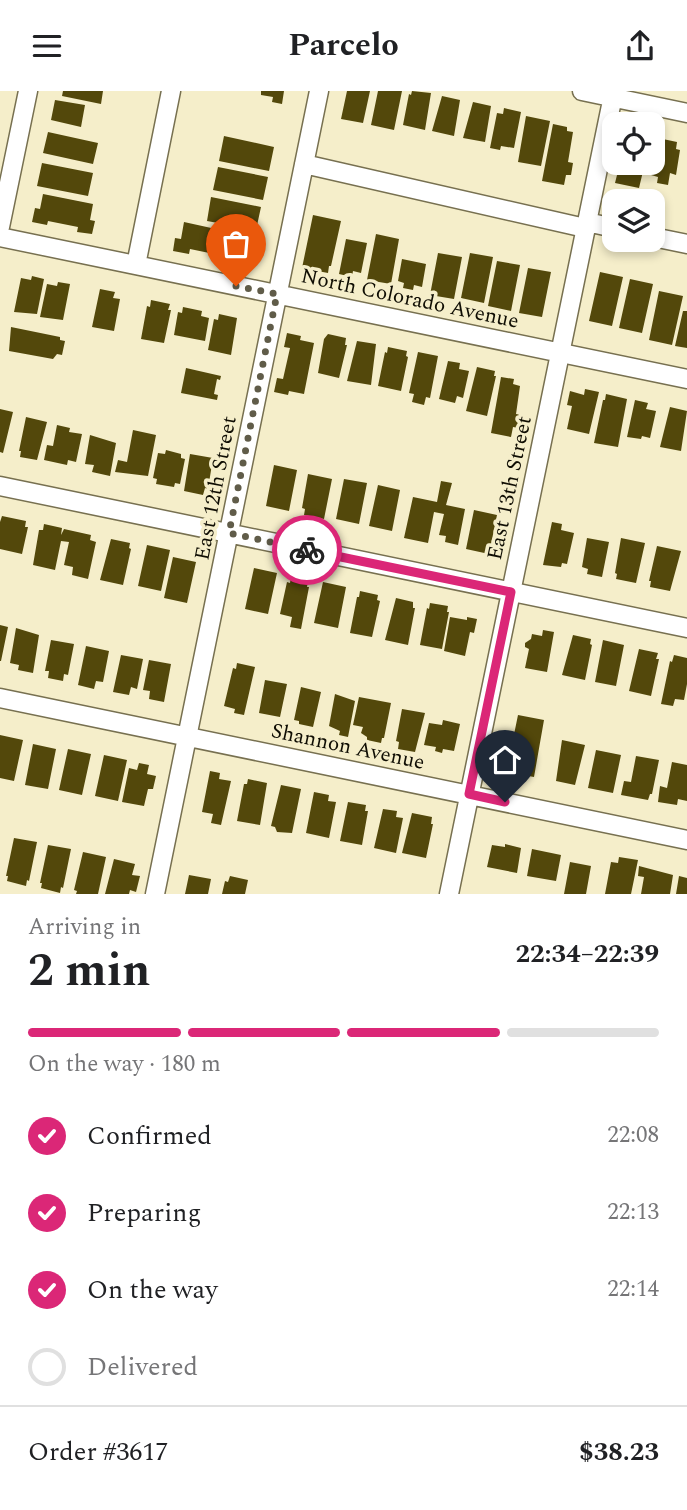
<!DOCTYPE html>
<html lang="en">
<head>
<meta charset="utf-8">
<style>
	body { margin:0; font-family:Spectral,serif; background:#f6f6f6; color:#202124; height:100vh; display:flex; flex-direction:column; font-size:26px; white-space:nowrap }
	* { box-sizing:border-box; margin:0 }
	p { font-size:23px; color:#757577 }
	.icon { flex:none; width:38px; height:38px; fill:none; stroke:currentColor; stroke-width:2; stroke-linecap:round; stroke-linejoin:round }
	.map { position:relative; height:803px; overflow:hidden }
	.panel { display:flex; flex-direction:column; background:#fff; flex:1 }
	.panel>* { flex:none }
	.buttons { position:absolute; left:602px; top:21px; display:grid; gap:14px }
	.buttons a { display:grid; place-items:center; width:63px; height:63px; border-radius:14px; background:#fff; box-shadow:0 4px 10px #0003; font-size:35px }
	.pin { position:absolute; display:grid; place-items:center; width:60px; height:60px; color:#fff; margin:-72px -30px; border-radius:50% 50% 50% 0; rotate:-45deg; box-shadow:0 0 7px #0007 }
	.pin .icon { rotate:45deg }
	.courier { position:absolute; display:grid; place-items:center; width:70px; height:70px; margin:-35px; border:5px solid #db2777; border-radius:50%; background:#fff; color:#222; box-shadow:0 2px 9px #0007 }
	.summary em { font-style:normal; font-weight:700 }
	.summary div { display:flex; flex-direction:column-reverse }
	.summary { display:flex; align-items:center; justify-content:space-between; height:119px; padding:0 28px }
	h1 { font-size:46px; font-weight:700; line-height:52px }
	.bar { display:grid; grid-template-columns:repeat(4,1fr); gap:10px 7px; align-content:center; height:84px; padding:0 28px }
	.bar i { height:9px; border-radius:5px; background:#e0e0e0 }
	.bar .selected { background:#db2777 }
	.bar p { grid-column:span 4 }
	.line { display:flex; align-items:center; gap:18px; padding:0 28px; border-top:2px solid #e0e0e0 }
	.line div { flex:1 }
	ol { padding:0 28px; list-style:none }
	li { display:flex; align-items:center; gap:21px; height:77px }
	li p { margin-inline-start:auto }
	li .icon { padding:7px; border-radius:50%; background:#db2777; color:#fff; stroke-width:4 }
	li:last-child { color:#757577 }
	li i { width:38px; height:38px; border:4px solid #e0e0e0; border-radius:50% }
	header { display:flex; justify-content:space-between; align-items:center; height:91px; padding:0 28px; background:#fff; font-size:32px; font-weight:700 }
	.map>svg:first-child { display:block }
</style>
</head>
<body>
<header><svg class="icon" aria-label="menu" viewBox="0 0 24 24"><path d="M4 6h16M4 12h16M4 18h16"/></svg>Parcelo<svg class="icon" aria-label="share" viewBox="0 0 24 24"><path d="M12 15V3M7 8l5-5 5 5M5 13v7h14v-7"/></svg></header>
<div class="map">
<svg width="687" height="803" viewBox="0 0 687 803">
	<rect width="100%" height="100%" fill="#f5eeca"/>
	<path fill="#53480b" d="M 63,0 L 103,0 L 101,13 L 62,5 Z
		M 261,0 L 284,0 L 282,13 L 272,11 L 273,6 L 261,4 Z
		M 347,0 L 370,0 L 363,32 L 341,28 Z
		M 378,0 L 402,0 L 394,39 L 371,34 Z
		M 412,0 L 431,2 L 425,39 L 403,34 L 409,3 L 411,4 Z
		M 442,5 L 460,9 L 454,45 L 432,40 Z
		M 55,9 L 85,14 L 81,36 L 51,29 Z
		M 473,11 L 491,15 L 485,51 L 463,47 Z
		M 504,17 L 521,21 L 514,57 L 501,55 L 500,59 L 490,57 L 497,22 L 503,23 Z
		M 526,25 L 550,30 L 541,75 L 518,71 Z
		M 553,33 L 567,36 L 567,40 L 573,41 L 568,71 L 573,72 L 571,84 L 566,84 L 564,94 L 542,90 Z
		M 48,41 L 98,52 L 93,73 L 43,62 Z
		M 224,45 L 274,56 L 269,80 L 219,70 Z
		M 658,47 L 677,51 L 676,58 L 680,59 L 676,84 L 670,82 L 668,94 L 657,92 L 658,86 L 651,84 Z
		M 42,72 L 93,82 L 88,105 L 37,95 Z
		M 620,72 L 645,72 L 639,97 L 615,92 Z
		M 218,76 L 268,86 L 263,109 L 213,99 Z
		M 43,103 L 93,113 L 90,129 L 95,130 L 92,143 L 77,141 L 78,136 L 48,130 L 47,134 L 32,131 L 35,117 L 40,118 Z
		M 211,106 L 261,116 L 256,139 L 207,130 Z
		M 313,124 L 341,130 L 331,175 L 329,175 L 328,182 L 302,177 Z
		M 184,131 L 234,142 L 231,158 L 234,158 L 231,172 L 218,169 L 219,164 L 190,158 L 189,163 L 173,160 L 175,147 L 181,148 Z
		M 376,143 L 399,148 L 391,193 L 367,189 Z
		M 346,148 L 367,152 L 361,182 L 353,180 L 352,186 L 339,183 Z
		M 438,162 L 462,166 L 454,208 L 430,204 Z
		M 470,162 L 493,166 L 484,212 L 461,207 Z
		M 402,168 L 426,173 L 422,196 L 414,194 L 413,199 L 403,197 L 404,192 L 398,190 Z
		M 497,170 L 520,174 L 511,220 L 488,215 Z
		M 528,177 L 551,181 L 542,226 L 519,222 Z
		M 600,181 L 623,186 L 612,235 L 589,230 Z
		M 32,185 L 44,188 L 37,223 L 14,221 L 21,187 L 31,189 Z
		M 630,188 L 653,193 L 642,242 L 619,237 Z
		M 58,191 L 70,193 L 63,229 L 40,226 L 47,193 L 57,195 Z
		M 100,198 L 115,201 L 113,207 L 120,208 L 114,240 L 92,236 Z
		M 659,200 L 683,205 L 672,254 L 649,249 Z
		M 151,209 L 170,213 L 168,219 L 171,219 L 164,252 L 141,248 L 147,215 L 150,216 Z
		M 183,216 L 202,220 L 201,225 L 209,227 L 205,250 L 174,244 L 178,221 L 182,222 Z
		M 683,220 L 687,220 L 687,257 L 675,255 Z
		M 219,223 L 237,227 L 231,264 L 208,259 L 214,228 L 218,229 Z
		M 11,236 L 60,246 L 60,249 L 65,250 L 62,264 L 57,263 L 53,268 L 9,260 Z
		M 287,242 L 301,245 L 300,249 L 314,252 L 304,303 L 289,300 L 288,304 L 274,301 L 277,287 L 283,288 L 290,257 L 284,256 Z
		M 328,243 L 346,247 L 345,254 L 347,254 L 339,287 L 318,282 L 324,248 Z
		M 357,250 L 376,253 L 371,294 L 347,290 Z
		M 388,256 L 407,260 L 406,265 L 408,266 L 401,300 L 378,295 L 385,261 L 387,262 Z
		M 418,261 L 438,265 L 430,307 L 426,306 L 424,314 L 412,311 L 414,303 L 409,302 Z
		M 448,270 L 460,272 L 459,278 L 469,280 L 463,307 L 457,305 L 455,312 L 439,308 Z
		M 477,276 L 495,280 L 494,285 L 496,285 L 487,325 L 466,320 Z
		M 186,277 L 221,285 L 220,289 L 217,288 L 214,303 L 218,304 L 217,309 L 181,302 Z
		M 501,286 L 514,288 L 513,293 L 520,295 L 516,323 L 521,324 L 519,337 L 513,336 L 511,346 L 491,342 Z
		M 585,298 L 599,301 L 589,343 L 567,338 L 572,315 L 567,314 L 570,300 L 584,304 Z
		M 606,303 L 627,308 L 618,356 L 594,352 L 603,309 L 605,309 Z
		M 635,309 L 648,312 L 646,318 L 656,320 L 650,347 L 642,345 L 641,348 L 627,346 Z
		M 670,316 L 687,320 L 681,360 L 660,356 Z
		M 0,318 L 13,321 L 3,362 L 0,361 Z
		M 26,326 L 47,331 L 37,369 L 20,366 L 21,360 L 19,360 Z
		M 57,334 L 70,337 L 69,341 L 82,343 L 76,371 L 68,369 L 67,374 L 44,369 L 47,354 L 53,355 Z
		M 133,339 L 156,344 L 148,385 L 115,381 L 118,369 L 127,371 Z
		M 90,344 L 116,352 L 110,385 L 92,381 L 94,374 L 85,373 Z
		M 166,359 L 181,363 L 181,367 L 185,368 L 180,393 L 175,392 L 174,396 L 156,393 L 157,388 L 153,387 L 158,362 L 165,363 Z
		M 190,363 L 213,367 L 208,398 L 205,397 L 203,404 L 184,400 Z
		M 274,374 L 297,379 L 289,420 L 266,415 Z
		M 308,383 L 332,388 L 324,428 L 304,424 L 305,418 L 302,417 Z
		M 344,388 L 367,392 L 359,433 L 336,428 Z
		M 441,390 L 452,392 L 446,414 L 465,418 L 458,454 L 445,451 L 446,445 L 439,444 L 444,423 L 434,421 L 428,452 L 404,447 L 413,406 L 437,411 Z
		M 378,394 L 400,399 L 392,440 L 369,435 Z
		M 474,419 L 497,424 L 489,463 L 466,458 Z
		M 2,425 L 26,430 L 25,436 L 28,436 L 22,463 L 0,458 L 0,431 Z
		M 552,431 L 562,433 L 561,439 L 574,442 L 567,473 L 562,472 L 561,476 L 543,474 Z
		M 44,433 L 62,437 L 61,444 L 64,438 L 91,444 L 90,449 L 96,451 L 88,488 L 72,484 L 73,476 L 64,474 L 69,451 L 61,450 L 55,479 L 33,474 L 39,439 L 43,439 Z
		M 587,447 L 609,451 L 602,486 L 587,483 L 588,478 L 582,476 Z
		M 621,447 L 645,452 L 636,492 L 616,488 L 617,483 L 615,482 Z
		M 111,448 L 130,452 L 129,457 L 131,458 L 123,494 L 100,489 Z
		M 147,454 L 170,459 L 161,500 L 138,495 Z
		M 657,455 L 681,460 L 670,500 L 650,496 L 651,490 L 649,490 Z
		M 173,466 L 196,471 L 187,512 L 164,507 Z
		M 254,477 L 277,482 L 268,523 L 245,518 Z
		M 291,486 L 308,490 L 307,496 L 309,496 L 301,538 L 290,536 L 292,526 L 280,523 L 287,491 L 290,492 Z
		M 323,491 L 346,496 L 338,537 L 314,532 Z
		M 360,500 L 378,504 L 377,509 L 380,510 L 372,546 L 350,542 L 357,506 L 359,506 Z
		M 396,507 L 413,511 L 413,517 L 415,517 L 408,554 L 385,549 Z
		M 430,512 L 448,515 L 447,521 L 449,521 L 442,558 L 420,554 L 427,517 L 429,518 Z
		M 450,526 L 467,529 L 467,526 L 477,528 L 474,542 L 470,541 L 465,565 L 444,560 Z
		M 0,534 L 8,536 L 1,570 L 0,570 Z
		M 16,537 L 39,544 L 33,582 L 18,579 L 19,574 L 10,572 Z
		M 543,539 L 554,541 L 547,581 L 525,577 L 529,558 L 525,556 L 525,552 L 531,548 L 532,543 L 542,545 Z
		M 573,544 L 591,548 L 590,553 L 592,554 L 585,589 L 562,584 Z
		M 51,549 L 74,553 L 68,584 L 64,583 L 63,590 L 48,587 L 49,580 L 45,580 Z
		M 603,549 L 624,554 L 616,595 L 595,591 Z
		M 86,555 L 109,560 L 103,591 L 96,590 L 94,598 L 78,594 Z
		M 639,558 L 658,562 L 656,568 L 659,568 L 651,605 L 629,600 Z
		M 121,564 L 143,568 L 137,598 L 131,596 L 129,604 L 113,601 Z
		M 674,564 L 687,567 L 687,593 L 684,609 L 675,608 L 673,615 L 661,613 L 670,570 L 672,571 Z
		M 149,569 L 171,573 L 164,611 L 149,608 L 150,600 L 143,599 Z
		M 237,572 L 255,576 L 244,624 L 234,622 L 235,618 L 224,615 L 233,577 L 236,578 Z
		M 265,589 L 287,593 L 280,626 L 259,622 Z
		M 301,596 L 321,601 L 313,636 L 299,633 L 299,630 L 294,629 Z
		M 335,603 L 355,610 L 348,646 L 339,644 L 340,640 L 329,635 Z
		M 359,606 L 391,612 L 384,647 L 382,647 L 381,652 L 367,649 L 367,646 L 361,642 L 363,636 L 353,634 Z
		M 402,618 L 425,622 L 415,661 L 398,658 L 399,651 L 396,650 Z
		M 518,624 L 544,629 L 534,686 L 518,683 L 520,676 L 514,675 L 513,681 L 500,678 L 503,662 L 510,663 Z
		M 443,629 L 460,633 L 454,660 L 443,658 L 442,662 L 435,660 L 436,656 L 424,654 L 429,632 L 442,634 Z
		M 0,644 L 23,649 L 14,690 L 0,687 Z
		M 562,649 L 585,654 L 575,694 L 556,690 Z
		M 33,653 L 56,658 L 48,698 L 25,694 Z
		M 68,658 L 91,663 L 82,704 L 59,699 Z
		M 596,659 L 621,664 L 613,702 L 588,697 Z
		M 104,664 L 127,669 L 118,710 L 95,705 Z
		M 636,665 L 659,669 L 652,703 L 650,703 L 648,709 L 621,704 L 624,690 L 631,691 Z
		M 672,671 L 687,674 L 687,710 L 678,708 L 677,714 L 658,711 L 660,695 L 667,697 Z
		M 139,672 L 149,674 L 147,683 L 156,685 L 153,698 L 148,698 L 144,715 L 122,711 L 129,677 L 137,679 Z
		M 210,680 L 220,682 L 219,688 L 231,690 L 221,734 L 211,732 L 213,723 L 202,721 Z
		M 248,688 L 267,692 L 260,734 L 237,730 L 244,693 L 247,693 Z
		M 281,694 L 301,698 L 292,742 L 277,741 L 275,736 L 271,735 Z
		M 314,701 L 329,704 L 328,710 L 336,711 L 329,747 L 306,742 Z
		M 348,711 L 366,714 L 365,720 L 368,720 L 362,754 L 340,750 Z
		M 383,718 L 397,720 L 396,726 L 403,727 L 396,762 L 374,757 Z
		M 412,722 L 432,726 L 431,733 L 433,733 L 426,767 L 402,762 Z
		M 14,747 L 37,751 L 29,790 L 27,789 L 26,795 L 7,790 L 8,785 L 6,785 Z
		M 505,753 L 521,757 L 517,782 L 487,776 L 492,754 L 505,756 Z
		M 48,754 L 71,758 L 63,797 L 61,796 L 60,802 L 41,797 L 42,792 L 40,792 Z
		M 532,758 L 561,764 L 556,790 L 527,785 Z
		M 83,761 L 106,766 L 98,803 L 76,803 L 77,800 L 74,799 Z
		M 619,766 L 638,769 L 631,803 L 605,803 L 611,771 L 618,772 Z
		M 114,768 L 135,773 L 132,784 L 140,785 L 136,801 L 130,799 L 129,803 L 105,803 Z
		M 570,771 L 591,775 L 586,803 L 564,803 Z
		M 639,775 L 673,784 L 670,803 L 641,803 L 644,786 L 638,785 Z
		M 189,784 L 211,788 L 208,803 L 185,803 Z
		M 230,785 L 248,789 L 245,803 L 222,803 L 225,790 L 228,791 Z
		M 679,785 L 687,787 L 687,803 L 676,803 Z"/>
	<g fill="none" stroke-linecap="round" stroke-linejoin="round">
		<g stroke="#777050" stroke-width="21">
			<path id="minor" d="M 582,0 L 687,22
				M 304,73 L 585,137
				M 587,131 L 614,137
				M 0,136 L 28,0
				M 0,146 L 687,288
				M 653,146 L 687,153
				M 136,174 L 171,0
				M 0,395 L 687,537
				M 0,607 L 687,749
				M 155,803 L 319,0
				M 449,803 L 614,0"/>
		</g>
		<use href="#minor" stroke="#fff" stroke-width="18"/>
	</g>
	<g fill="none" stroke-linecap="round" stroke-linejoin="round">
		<path stroke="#605c49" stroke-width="7" stroke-dasharray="0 12.6" d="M 236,195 L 277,203 L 229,442 L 307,459"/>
		<path stroke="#db2777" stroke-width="9" d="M 307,459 L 511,501 L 469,703 L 505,711"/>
	</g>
	<g text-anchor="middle" stroke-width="7" stroke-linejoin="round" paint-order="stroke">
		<g font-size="21" fill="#0f0d03" stroke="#f5eeca">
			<text transform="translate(410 207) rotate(12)" y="7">North Colorado Avenue</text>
			<text transform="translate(215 397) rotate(-79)" y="7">East 12th Street</text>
			<text transform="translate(509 397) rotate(-78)" y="7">East 13th Street</text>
			<text transform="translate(348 655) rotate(12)" y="7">Shannon Avenue</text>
		</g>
	</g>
</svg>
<div class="buttons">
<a><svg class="icon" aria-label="locate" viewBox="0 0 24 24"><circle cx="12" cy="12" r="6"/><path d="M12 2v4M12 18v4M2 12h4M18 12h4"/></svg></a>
<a><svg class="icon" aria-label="layers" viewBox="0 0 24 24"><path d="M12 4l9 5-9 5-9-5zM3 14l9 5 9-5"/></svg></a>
</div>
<div class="pin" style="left:236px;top:195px;background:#ea580c"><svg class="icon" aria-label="bag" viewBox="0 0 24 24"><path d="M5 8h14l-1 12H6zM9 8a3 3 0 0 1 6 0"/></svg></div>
<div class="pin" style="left:505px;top:711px;background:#1f2937"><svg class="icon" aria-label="home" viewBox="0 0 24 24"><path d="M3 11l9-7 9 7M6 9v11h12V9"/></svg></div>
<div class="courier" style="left:307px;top:459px"><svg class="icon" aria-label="bike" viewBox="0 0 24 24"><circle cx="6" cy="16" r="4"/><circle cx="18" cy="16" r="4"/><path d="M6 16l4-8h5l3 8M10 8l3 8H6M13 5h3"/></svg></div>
</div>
<section class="panel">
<div class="summary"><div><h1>2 min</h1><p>Arriving in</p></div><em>22:34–22:39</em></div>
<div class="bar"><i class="selected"></i><i class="selected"></i><i class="selected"></i><i></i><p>On the way · 180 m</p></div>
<ol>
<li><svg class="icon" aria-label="check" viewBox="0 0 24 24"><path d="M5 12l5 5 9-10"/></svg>Confirmed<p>22:08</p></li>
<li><svg class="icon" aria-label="check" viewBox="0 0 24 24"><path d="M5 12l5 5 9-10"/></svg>Preparing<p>22:13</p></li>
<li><svg class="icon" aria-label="check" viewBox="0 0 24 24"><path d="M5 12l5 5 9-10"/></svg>On the way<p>22:14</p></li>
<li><i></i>Delivered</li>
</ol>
<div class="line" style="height:91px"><div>Order #3617</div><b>$38.23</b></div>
</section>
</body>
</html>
